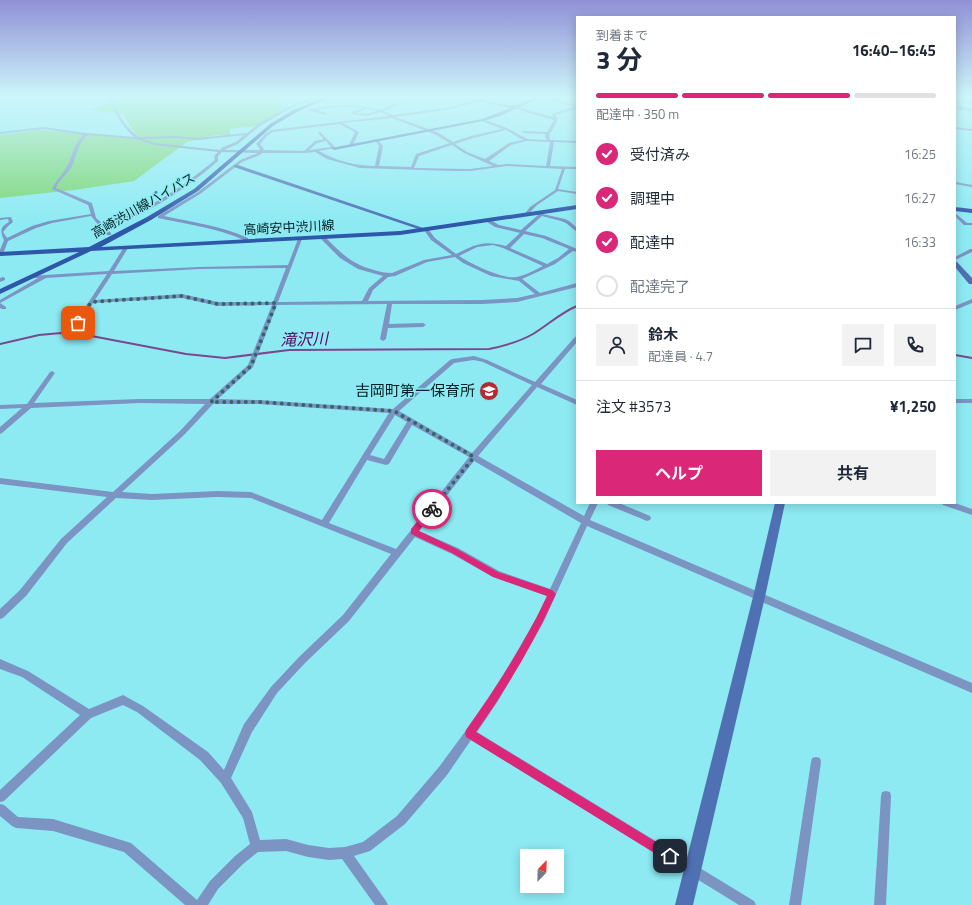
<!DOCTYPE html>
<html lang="ja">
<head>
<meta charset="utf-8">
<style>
	body { margin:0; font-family:"Titillium Web","Noto Sans JP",sans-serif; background:#f2f2f3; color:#1f2937; height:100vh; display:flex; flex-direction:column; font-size:15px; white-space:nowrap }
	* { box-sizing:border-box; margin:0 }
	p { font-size:13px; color:#747a83 }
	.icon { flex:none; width:22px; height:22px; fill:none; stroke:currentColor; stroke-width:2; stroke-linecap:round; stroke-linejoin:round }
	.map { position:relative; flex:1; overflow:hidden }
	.details { position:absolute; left:576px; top:16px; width:380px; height:488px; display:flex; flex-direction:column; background:#fff; border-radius:0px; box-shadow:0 2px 10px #0003 }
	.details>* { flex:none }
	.needle { width:26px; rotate:23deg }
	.controls { position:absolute; left:520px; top:849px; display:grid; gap:8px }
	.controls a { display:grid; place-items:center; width:44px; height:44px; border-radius:0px; background:#fff; box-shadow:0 2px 10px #0003; font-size:20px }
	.pin { position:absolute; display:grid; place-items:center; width:34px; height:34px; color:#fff; margin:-17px; border-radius:8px; box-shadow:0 2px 6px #0006 }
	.courier { position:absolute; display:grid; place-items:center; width:40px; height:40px; margin:-20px; border:3px solid #db2777; border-radius:50%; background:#fff; color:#222; box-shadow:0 1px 5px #0007 }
	.head em { font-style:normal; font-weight:700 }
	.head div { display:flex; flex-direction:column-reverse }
	.head { display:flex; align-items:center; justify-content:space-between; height:68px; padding:0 20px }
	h1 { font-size:26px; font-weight:700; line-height:30px }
	.bar { display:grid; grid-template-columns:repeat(4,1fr); gap:6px 4px; align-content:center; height:48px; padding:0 20px }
	.bar i { height:5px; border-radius:3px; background:#e0e1e3 }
	.bar .on { background:#db2777 }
	.bar p { grid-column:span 4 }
	.line { display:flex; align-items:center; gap:10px; padding:0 20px; border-top:1px solid #e0e1e3 }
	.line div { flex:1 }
	.round { display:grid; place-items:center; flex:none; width:42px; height:42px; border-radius:0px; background:#f2f2f3 }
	ol { padding:0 20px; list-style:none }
	li { display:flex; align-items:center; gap:12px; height:44px }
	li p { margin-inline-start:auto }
	li .icon { padding:4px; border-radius:50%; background:#db2777; color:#fff; stroke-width:4 }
	li:last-child { color:#747a83 }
	li i { width:22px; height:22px; border:2px solid #e0e1e3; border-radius:50% }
	.cta { display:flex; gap:8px; margin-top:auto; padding:8px 20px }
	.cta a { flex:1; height:46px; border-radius:0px; background:#db2777; color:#fff; font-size:16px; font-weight:700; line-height:46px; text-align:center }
	.cta a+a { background:#f2f2f3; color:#1f2937 }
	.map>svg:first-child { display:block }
</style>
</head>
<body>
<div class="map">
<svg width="972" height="905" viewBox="0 0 972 905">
	<rect width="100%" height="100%" fill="#8deaf3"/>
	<path fill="#7ad574" d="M 120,97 L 281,97 L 285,98 L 275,104 L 288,108 L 255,126 L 230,129 L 230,136 L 216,135 L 187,142 L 134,181 L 74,190 L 0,198 L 0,135 L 38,130 L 138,138 L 123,114 L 90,110 Z"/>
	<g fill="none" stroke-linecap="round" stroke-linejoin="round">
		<path stroke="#7b488d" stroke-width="2" d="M 0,344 L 39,335 L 61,333 L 81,334 L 186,354 L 225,358 L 289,350 L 489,349 C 504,346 519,342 533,334 C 548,325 560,313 577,306
			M 955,355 L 972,358"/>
		<path fill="#7c94c2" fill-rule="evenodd" d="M 109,97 L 112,97 L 120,116 L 124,123 L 138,137 L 176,136 L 198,138 L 247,133 L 258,124 L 284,109 L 313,97 L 316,97 L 286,111 L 260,126 L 238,144 L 224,150 L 259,150 L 260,149 L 256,144 L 265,134 L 271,130 L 389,116 L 381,112 L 366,116 L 352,114 L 352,112 L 363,108 C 347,106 332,107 316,110 L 327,113 L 326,115 L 310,111 L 310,109 L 330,106 L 347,105 L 367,107 L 380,110 L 391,105 L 407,101 L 430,97 L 437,97 L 404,103 L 383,111 L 393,115 L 446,108 L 480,99 L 485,97 L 488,97 L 482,101 L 446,110 L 395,117 L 437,132 L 453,142 L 471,136 L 502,129 L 482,121 L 483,119 L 507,128 L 527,139 L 547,140 L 545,136 L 546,134 L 524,133 L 522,132 L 524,131 L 547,132 L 554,120 L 528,113 L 512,107 L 515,106 L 553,117 L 552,114 L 575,106 L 559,103 L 546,97 L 550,97 L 561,101 L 577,105 L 576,109 L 555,115 L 558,119 L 549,136 L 550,140 L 577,141 L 577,143 L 554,142 L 550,166 L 577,167 L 577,169 L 565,169 L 558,189 L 577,192 L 577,194 L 558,191 L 537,205 L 526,216 L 524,215 L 530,207 L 555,190 L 562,169 L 507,166 L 470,171 L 454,171 L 360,168 L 327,159 L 315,152 L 305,153 L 262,153 L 260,155 L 242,162 L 200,194 L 164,216 C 192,222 221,226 248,238 L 248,242 L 244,242 L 244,240 C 216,228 187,224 158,218 L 158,216 L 198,192 L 240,160 L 258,153 L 222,152 L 218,156 L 218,161 C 184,190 148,215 105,227 L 111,233 L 111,235 L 107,235 L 91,216 L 52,223 L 36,228 L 8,241 L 3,254 L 0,255 L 0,250 L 4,240 C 0,231 0,227 9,222 L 8,219 L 0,220 L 0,218 L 11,217 L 13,222 L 8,226 L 3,232 L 7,238 L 32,226 L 49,221 L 91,214 L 88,205 L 52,189 C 55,181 62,176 66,168 C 73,157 73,143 84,135 L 43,129 L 0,134 L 0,132 L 43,127 L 87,133 L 134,137 C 121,125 115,114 109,97 ZM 367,109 L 377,111 L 366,114 L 356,113 ZM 392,118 L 434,134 L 450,143 L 416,154 L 411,167 L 379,166 L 383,146 L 377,139 L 375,140 L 379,146 L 375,166 C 356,166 336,161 319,151 L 336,148 L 320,132 L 318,133 L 324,139 L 315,141 L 304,151 L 263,150 L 264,149 L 260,144 L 267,136 L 273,132 L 339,124 L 355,132 L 349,145 L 351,146 L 353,145 L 359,132 L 343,123 ZM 506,130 L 523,140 L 509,143 L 485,159 L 467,152 L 455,144 L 473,138 ZM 88,135 L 136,139 L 155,145 L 218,152 L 214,156 L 215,160 C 181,188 145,213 103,224 L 96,218 L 92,203 L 56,188 C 59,180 66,175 71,168 C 77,157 77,143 88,135 ZM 244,135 L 236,142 L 223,147 L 220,150 L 155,143 L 143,139 L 176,138 L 198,140 ZM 326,141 L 331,147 L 309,150 L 317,143 ZM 526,141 L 550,142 L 546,166 L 507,164 L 498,165 L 489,161 L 511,145 ZM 452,145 L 464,153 L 493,166 L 470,169 L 414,168 L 419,156 Z
			M 955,98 L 963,108 L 972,109 L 972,111 L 955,109 L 955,107 L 959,108 L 955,101 Z
			M 955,127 L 972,129 L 972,131 L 955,129 Z
			M 955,182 L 972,185 L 972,187 L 955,184 Z
			M 534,212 L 565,219 L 569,221 L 577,228 L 577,232 L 566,223 L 561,221 L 542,216 L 525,231 L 546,236 L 577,249 L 577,252 L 573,251 L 555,264 L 522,279 L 540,293 L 577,283 L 577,287 L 517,302 L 482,304 L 392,304 L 389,324 L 423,323 L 426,325 L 423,327 L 388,328 L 386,339 L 383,341 L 380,339 L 387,304 L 277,305 L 253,367 L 218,399 L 259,400 L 393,409 L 450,360 L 452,359 L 474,356 L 487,360 L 535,382 L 575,337 L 577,336 L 577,342 L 541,384 L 577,400 L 577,405 L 537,387 L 478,456 L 584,516 L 590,503 L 598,503 L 590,520 L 972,683 L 972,693 L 587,526 L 543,623 L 498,701 L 477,732 L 754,901 L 756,905 L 739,905 L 471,740 L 447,775 L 405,824 L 370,851 L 354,856 L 386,901 L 388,905 L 375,905 L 342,859 L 329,860 L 308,857 L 286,851 L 258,852 L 243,864 L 218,889 L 208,905 L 185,905 L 124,852 L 53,831 L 16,828 L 12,826 L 0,816 L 0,804 L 4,805 L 18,817 L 53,819 L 131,843 L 197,900 L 210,881 L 235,856 L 250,844 L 243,818 L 221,783 L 200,760 L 137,712 L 123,705 L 91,718 L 4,801 L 0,802 L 0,790 L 80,715 L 22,677 L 0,669 L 0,659 L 28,671 L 89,709 L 123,695 L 143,706 L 208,752 L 224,770 L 244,724 L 271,687 L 299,657 L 343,615 L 391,554 L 251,498 L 217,497 L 152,500 L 116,498 L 67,543 L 26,596 L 3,618 L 0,619 L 0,609 L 20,590 L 61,539 L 107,497 L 0,484 L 0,478 L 113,492 L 180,431 L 205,404 L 139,403 L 31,408 L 2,433 L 0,434 L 0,427 L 22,408 L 0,409 L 0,405 L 27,404 L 50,372 L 52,371 L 55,373 L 34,403 L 139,399 L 210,399 L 248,365 L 272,305 L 218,306 L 182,298 L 93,303 L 80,324 L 76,324 L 75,323 L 107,274 L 46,278 L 0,303 L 6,307 L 6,309 L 2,309 L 0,308 L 0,300 L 38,278 L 30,278 L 30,276 L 109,271 L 124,247 L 126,247 L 128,248 L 114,271 L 199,267 L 288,265 L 298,239 L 300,238 L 302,239 L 278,302 L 362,301 L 369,288 L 383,276 L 358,269 L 340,258 L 321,239 L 321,237 L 325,237 C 341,253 351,264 374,270 C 380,272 386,273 392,273 L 424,260 L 452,255 L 431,240 L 424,230 L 424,229 L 428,229 L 435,238 L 456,254 C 476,244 484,240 506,246 L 520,233 L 495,227 L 487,222 L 487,220 L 491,220 L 499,225 L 521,230 L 538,215 L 534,214 ZM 524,234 L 542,238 L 569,249 L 558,258 L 547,264 L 510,248 ZM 493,245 L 503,248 L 543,266 C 535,270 526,275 517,277 C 504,280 471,264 459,256 L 477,247 ZM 455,257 L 463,263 L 491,276 L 519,281 L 535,294 L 517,298 L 482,300 L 368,301 L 373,290 L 388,277 L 395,276 L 427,262 ZM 286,268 L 273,302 L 218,302 L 182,294 L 95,300 L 112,274 L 199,269 ZM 474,360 L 483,362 L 532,385 L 472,453 L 399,411 L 454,363 ZM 213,404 L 259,404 L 389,413 L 322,520 L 251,492 L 217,491 L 152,494 L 122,492 L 184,435 ZM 395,415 L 407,422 L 384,459 L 370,455 ZM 412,425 L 469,457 L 396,549 L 329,523 L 367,460 L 386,465 L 389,464 ZM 474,461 L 581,523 L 550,589 L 499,571 L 458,548 L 419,531 ZM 415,537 L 452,554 L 493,577 L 547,596 L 537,617 L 492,695 L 439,767 L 397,816 L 363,842 L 345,847 L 329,848 L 308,845 L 286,839 L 260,840 L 252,812 L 231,778 L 252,732 L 277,693 L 305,663 L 349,621 Z
			M 955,213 L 967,223 L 972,223 L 972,225 L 964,225 L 955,216 Z
			M 970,249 L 972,249 L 972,252 L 955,260 L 955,257 Z
			M 3,277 L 5,278 L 5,280 L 0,282 L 0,278 Z
			M 972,299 L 972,303 L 955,310 L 955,306 Z
			M 955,399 L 972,399 L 972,403 L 955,403 Z
			M 607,503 L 619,503 L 650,516 L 651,518 L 650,520 L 647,521 L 608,505 Z
			M 942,503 L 955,503 L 972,509 L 972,515 L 943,505 Z
			M 816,757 L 820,758 L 821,762 L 801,905 L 789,905 L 811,762 L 812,758 Z
			M 886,791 L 890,792 L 891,796 L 886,905 L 874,905 L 881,796 L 882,792 Z"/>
		<path fill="#4f71b4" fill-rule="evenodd" d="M 460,97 C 478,97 497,106 513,105 C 523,105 531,96 543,97 L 500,116 L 483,121 L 334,150 L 331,148 L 482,119 L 510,108 Z
			M 234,165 L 238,165 L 429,230 L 424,231 L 234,167 Z
			M 955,261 L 957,262 L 972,278 L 972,284 L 969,284 L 955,267 Z
			M 775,503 L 785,503 L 765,597 L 693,905 L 675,905 L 753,597 Z"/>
		<path fill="#2e56a9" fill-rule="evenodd" d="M 325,97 L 330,97 L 297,112 L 273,126 L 198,191 L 151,220 L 101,247 L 400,231 L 577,205 L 577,209 L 400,235 L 91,251 L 0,294 L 0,289 L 79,252 L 0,256 L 0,252 L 89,247 L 147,217 L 194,189 L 270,124 L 293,110 Z
			M 955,207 L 972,209 L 972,213 L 955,211 Z"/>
	</g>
	<linearGradient id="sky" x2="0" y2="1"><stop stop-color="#9190d6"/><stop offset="0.43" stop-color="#ccf6fa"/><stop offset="1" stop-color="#ccf6fa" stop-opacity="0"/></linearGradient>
	<rect width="972" height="224" fill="url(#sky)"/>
	<path fill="#db2777" d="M 432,506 L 434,507 L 434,511 L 419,531 L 457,549 L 498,572 L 552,590 L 556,594 C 534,643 507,688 476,732 L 674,853 L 675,856 L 674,860 L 670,862 L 666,860 L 466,737 L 465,734 L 466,730 C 496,688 525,643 547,596 L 493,577 L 452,553 L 411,534 L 411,529 L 429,507 Z"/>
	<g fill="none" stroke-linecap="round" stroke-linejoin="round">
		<path stroke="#32666b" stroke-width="4" stroke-dasharray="0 7.2" d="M 78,323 L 91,302 L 182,296 L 218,304 L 276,303 L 251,366 L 211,402 L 259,402 L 394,411 L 474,457 L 432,509"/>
	</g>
	<defs>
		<g id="school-disc" transform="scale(1)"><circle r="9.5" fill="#b92933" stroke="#8deaf3"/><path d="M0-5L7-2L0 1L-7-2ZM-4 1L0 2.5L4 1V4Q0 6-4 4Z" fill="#fff"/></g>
	</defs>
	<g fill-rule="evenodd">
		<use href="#school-disc" x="489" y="391"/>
	</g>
	<g text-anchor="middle" stroke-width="3" stroke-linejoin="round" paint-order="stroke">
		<g font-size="13" fill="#011f22" stroke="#8deaf3">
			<text transform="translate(143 205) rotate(-30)" y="5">高崎渋川線バイパス</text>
			<text transform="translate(289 227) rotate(-3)" y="5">高崎安中渋川線</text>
		</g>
		<g font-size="15" fill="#011f22" stroke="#8deaf3" text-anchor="end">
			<text x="475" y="396">吉岡町第一保育所</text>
		</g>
		<g font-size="16" font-style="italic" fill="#5b0565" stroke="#8deaf3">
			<text transform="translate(304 339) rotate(-2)" y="6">滝沢川</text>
		</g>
	</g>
</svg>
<div class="controls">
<a><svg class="needle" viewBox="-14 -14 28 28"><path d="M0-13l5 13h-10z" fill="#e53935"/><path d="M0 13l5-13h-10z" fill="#747a83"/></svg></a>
</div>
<div class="pin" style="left:78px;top:323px;background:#ea580c"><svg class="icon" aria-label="bag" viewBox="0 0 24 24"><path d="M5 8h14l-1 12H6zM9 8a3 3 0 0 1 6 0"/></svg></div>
<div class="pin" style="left:670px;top:856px;background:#1f2937"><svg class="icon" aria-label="home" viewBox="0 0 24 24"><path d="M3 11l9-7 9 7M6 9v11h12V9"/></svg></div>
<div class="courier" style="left:432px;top:509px"><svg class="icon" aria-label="bike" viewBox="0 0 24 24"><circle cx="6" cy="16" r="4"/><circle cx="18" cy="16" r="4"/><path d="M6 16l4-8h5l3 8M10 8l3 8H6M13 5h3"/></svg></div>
<section class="details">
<div class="head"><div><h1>3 分</h1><p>到着まで</p></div><em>16:40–16:45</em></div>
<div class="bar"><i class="on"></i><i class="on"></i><i class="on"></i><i></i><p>配達中 · 350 m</p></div>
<ol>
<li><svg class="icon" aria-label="check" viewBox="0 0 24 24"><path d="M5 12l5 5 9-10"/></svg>受付済み<p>16:25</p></li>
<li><svg class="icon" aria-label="check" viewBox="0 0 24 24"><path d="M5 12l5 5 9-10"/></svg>調理中<p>16:27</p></li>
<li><svg class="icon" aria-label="check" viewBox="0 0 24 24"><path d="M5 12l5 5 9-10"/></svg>配達中<p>16:33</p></li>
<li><i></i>配達完了</li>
</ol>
<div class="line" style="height:72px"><a class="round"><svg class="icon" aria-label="person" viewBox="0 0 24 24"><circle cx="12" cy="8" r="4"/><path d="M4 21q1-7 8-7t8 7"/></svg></a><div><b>鈴木</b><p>配達員 · 4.7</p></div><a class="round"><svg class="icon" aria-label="chat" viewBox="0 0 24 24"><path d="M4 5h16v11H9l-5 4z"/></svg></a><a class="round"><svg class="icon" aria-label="phone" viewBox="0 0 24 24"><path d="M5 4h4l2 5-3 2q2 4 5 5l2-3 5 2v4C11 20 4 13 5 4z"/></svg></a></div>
<div class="line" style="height:52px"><div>注文 #3573</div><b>¥1,250</b></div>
<div class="cta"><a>ヘルプ</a><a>共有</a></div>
</section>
</div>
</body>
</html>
